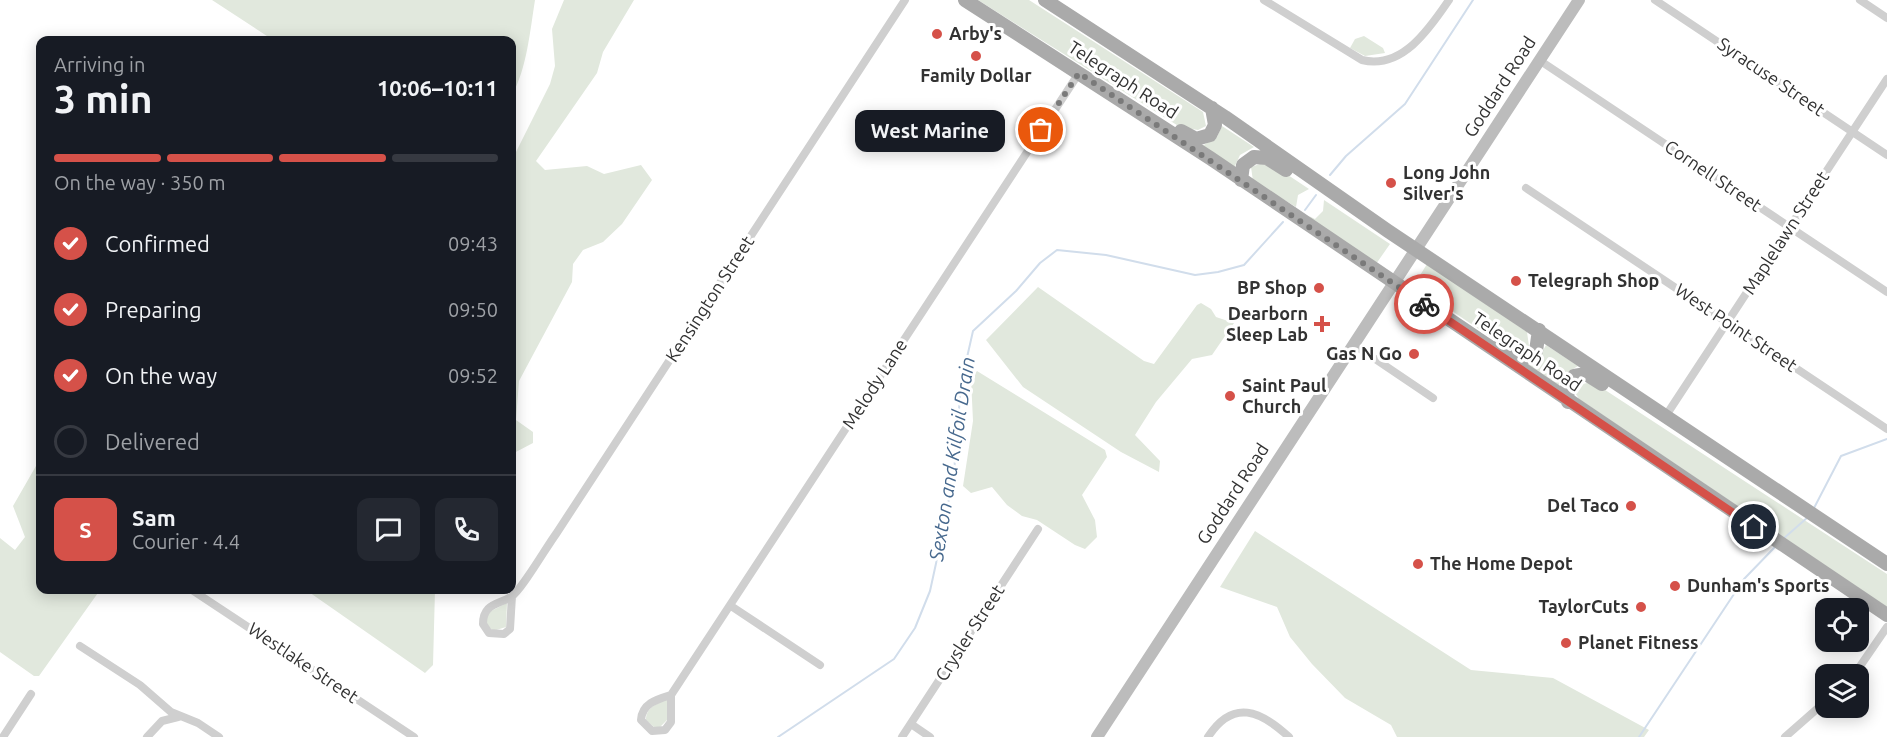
<!DOCTYPE html>
<html lang="en">
<head>
<meta charset="utf-8">
<style>
	body { margin:0; font-family:Ubuntu,sans-serif; background:#242831; color:#f1f3f6; height:100vh; display:flex; flex-direction:column; font-size:22px; white-space:nowrap }
	* { box-sizing:border-box; margin:0 }
	p { font-size:20px; color:#9ea1a6 }
	.icon { flex:none; width:33px; height:33px; fill:none; stroke:currentColor; stroke-width:2; stroke-linecap:round; stroke-linejoin:round }
	.map { position:relative; flex:1; overflow:hidden }
	.drawer { position:absolute; left:36px; top:36px; width:480px; height:558px; display:flex; flex-direction:column; background:#171b24; border-radius:12px; box-shadow:0 3px 15px #0003 }
	.drawer>* { flex:none }
	.fabs { position:absolute; left:1815px; top:598px; display:grid; gap:12px }
	.fabs a { display:grid; place-items:center; width:54px; height:54px; border-radius:12px; background:#171b24; box-shadow:0 3px 15px #0003; font-size:30px }
	.pin { position:absolute; display:grid; place-items:center; width:51px; height:51px; color:#fff; margin:-26px; border:3px solid #fff; border-radius:50%; box-shadow:0 2px 6px #0007 }
	.courier { position:absolute; display:grid; place-items:center; width:60px; height:60px; margin:-30px; border:4px solid #d55149; border-radius:50%; background:#fff; color:#222; box-shadow:0 2px 8px #0007 }
	.bubble { position:absolute; height:42px; border-radius:12px; background:#171b24; box-shadow:0 3px 15px #0003; font-size:20px; font-weight:700; line-height:42px; text-align:center }
	.head em { font-style:normal; font-weight:700 }
	.head div { display:flex; flex-direction:column-reverse }
	.head { display:flex; align-items:center; justify-content:space-between; height:102px; padding:0 18px }
	h1 { font-size:39px; font-weight:700; line-height:45px }
	.bar { display:grid; grid-template-columns:repeat(4,1fr); gap:9px 6px; align-content:center; height:72px; padding:0 18px }
	.bar i { height:8px; border-radius:4px; background:#363941 }
	.bar .on { background:#d55149 }
	.bar p { grid-column:span 4 }
	.line { display:flex; align-items:center; gap:15px; padding:0 18px; border-top:2px solid #363941 }
	.line div { flex:1 }
	.round { display:grid; place-items:center; flex:none; width:63px; height:63px; border-radius:12px; background:#242831 }
	ol { padding:0 18px; list-style:none }
	li { display:flex; align-items:center; gap:18px; height:66px }
	li p { margin-inline-start:auto }
	li .icon { padding:6px; border-radius:50%; background:#d55149; color:#fff; stroke-width:4 }
	li:last-child { color:#9ea1a6 }
	li i { width:33px; height:33px; border:3px solid #363941; border-radius:50% }
	.map>svg:first-child { display:block }
</style>
</head>
<body>
<div class="map">
<svg width="1887" height="737" viewBox="0 0 1887 737">
	<rect width="100%" height="100%" fill="#fff"/>
	<path fill="#e1e8dd" d="M 212,0 L 535,0 C 530,31 527,68 512,95 L 512,40 L 273,40 Z
		M 564,0 L 634,0 L 603,52 L 597,73 L 536,161 L 545,170 L 587,166 L 604,174 L 641,165 L 652,180 L 622,224 L 603,242 L 583,250 L 573,264 L 572,282 L 519,381 L 516,420 L 533,432 L 533,443 L 512,454 L 512,160 L 550,84 L 555,66 L 552,29 Z
		M 978,0 L 1029,0 L 1203,112 L 1206,126 L 1198,130 L 1180,127 Z
		M 1364,36 L 1383,48 L 1385,53 L 1365,56 L 1350,48 L 1355,39 Z
		M 1222,126 L 1254,147 L 1240,155 L 1234,168 L 1202,146 L 1217,137 Z
		M 1260,164 L 1273,165 L 1309,189 L 1298,195 L 1296,207 L 1253,181 L 1251,167 Z
		M 1324,200 L 1390,244 L 1376,264 L 1314,222 L 1309,216 L 1315,219 L 1323,211 Z
		M 1427,264 L 1527,332 L 1529,346 L 1521,349 L 1502,345 L 1414,285 Z
		M 1038,287 L 1144,361 L 1154,364 L 1197,305 L 1201,303 L 1211,309 L 1216,317 L 1234,323 L 1212,355 L 1192,359 L 1156,402 L 1135,435 L 1160,461 L 1159,472 L 1121,452 L 1023,387 L 986,340 Z
		M 1546,345 L 1578,366 L 1563,375 L 1558,387 L 1526,365 L 1539,358 Z
		M 977,371 L 1105,450 L 1107,457 L 1082,495 L 1095,520 L 1097,537 L 1085,549 L 1075,545 L 1037,520 L 1022,516 L 1007,505 L 992,487 L 971,493 L 963,486 L 973,421 L 971,379 Z
		M 1587,383 L 1599,386 L 1887,574 L 1887,607 L 1579,399 L 1574,391 L 1575,386 Z
		M 40,459 L 40,590 L 100,590 L 39,676 L 34,676 L 0,652 L 0,538 L 15,550 L 25,537 L 13,506 Z
		M 1255,531 L 1471,670 L 1553,678 L 1649,730 L 1644,737 L 1397,737 L 1391,725 L 1345,698 L 1312,664 L 1290,637 L 1277,607 L 1220,587 Z
		M 306,590 L 435,590 L 433,665 L 425,673 Z
		M 507,603 L 506,627 L 493,631 L 485,623 L 487,613 Z
		M 667,699 L 667,720 L 660,727 L 655,728 L 646,720 C 646,707 657,704 667,699 Z"/>
	<g fill="none" stroke-linecap="round" stroke-linejoin="round">
		<path stroke="#d1ddeb" stroke-width="2" d="M 1330,175 L 1346,156 L 1405,104 L 1473,0
			M 1305,210 L 1316,195
			M 1813,510 L 1841,456 L 1887,439
			M 1783,539 L 1808,517
			M 778,737 L 894,659 L 915,628 L 930,591 L 942,536 L 954,472 L 961,384 L 973,331 L 1016,291 L 1040,263 L 1057,250 L 1106,255 L 1195,275 L 1218,272 L 1244,265 L 1283,222
			M 1639,737 L 1744,579 L 1775,547"/>
		<path stroke="#cfcfcf" stroke-width="8" d="M 1264,0 L 1362,60 C 1402,70 1430,28 1449,0
			M 1655,0 L 1887,155
			M 1860,0 L 1887,18
			M 1539,60 L 1887,292
			M 1526,188 L 1887,429
			M 1353,344 L 1433,398
			M 1665,417 L 1887,79
			M 192,590 L 414,737
			M 512,596 L 510,629 L 504,634 L 489,633 L 483,624 C 483,604 497,605 511,597 C 521,591 547,546 556,534 L 905,0
			M 731,606 L 820,665
			M 80,646 L 140,685 L 171,712 L 198,723 L 219,737
			M 1854,675 L 1887,627
			M 671,695 L 671,722 L 665,730 L 652,731 L 641,720 C 642,703 658,699 671,695 L 1079,73
			M 911,724 L 930,737
			M 3,737 L 31,694
			M 147,737 L 162,721 L 178,717
			M 902,737 L 1038,529
			M 1208,737 C 1233,698 1261,711 1289,737
			M 1785,737 L 1826,701"/>
		<path stroke="#bcbcbc" stroke-width="12" d="M 1097,737 L 1579,0"/>
		<path stroke="#aaa" stroke-width="14" d="M 965,0 L 1210,158 L 1887,615
			M 1045,0 L 1225,117 L 1388,231 L 1887,564
			M 1181,131 L 1196,139 L 1210,135 L 1215,125 L 1212,108
			M 1241,180 L 1243,165 L 1254,157 L 1267,158 L 1286,170
			M 1500,345 L 1525,358 L 1536,351 L 1539,330
			M 1568,402 L 1567,387 L 1574,376 L 1586,374 L 1602,384"/>
	</g>
	<g fill="none" stroke-linecap="round" stroke-linejoin="round">
		<path stroke="#7a7a7a" stroke-width="6" stroke-dasharray="0 10.8" d="M 1041,130 L 1079,73 L 1424,304"/>
		<path stroke="#d55149" stroke-width="8" d="M 1424,304 L 1754,527"/>
	</g>
	<g fill="#d55149" stroke="#fff" stroke-width="2">
		<circle cx="937" cy="34" r="6"/>
		<circle cx="976" cy="56" r="6"/>
		<circle cx="1391" cy="183" r="6"/>
		<circle cx="1516" cy="281" r="6"/>
		<circle cx="1319" cy="288" r="6"/>
		<path d="M1319 315h6v6h6v6h-6v6h-6v-6h-6v-6h6z"/>
		<circle cx="1414" cy="354" r="6"/>
		<circle cx="1230" cy="396" r="6"/>
		<circle cx="1631" cy="506" r="6"/>
		<circle cx="1418" cy="564" r="6"/>
		<circle cx="1675" cy="586" r="6"/>
		<circle cx="1641" cy="607" r="6"/>
		<circle cx="1566" cy="643" r="6"/>
	</g>
	<g text-anchor="middle" stroke-width="6" stroke-linejoin="round" paint-order="stroke">
		<g font-size="18" font-weight="bold" fill="#323232" stroke="#fff" text-anchor="start">
			<text x="949" y="40">Arby's</text>
			<text x="976" y="82" text-anchor="middle">Family Dollar</text>
			<text x="1403" y="179">Long John<tspan x="1403" dy="21">Silver's</tspan></text>
			<text x="1528" y="287">Telegraph Shop</text>
			<text x="1307" y="294" text-anchor="end">BP Shop</text>
			<text x="1308" y="320" text-anchor="end">Dearborn<tspan x="1308" dy="21">Sleep Lab</tspan></text>
			<text x="1402" y="360" text-anchor="end">Gas N Go</text>
			<text x="1242" y="392">Saint Paul<tspan x="1242" dy="21">Church</tspan></text>
			<text x="1619" y="512" text-anchor="end">Del Taco</text>
			<text x="1430" y="570">The Home Depot</text>
			<text x="1687" y="592">Dunham's Sports</text>
			<text x="1629" y="613" text-anchor="end">TaylorCuts</text>
			<text x="1578" y="649">Planet Fitness</text>
		</g>
		<g font-size="18" fill="#323232" stroke="#fff">
			<text transform="translate(1771 77) rotate(34)" y="6">Syracuse Street</text>
			<text transform="translate(1123 80) rotate(33)" y="6">Telegraph Road</text>
			<text transform="translate(1500 87) rotate(-57)" y="6">Goddard Road</text>
			<text transform="translate(1713 176) rotate(34)" y="6">Cornell Street</text>
			<text transform="translate(1786 233) rotate(-57)" y="6">Maplelawn Street</text>
			<text transform="translate(710 299) rotate(-57)" y="6">Kensington Street</text>
			<text transform="translate(1736 328) rotate(34)" y="6">West Point Street</text>
			<text transform="translate(1527 352) rotate(34)" y="6">Telegraph Road</text>
			<text transform="translate(875 384) rotate(-57)" y="6">Melody Lane</text>
			<text transform="translate(1233 494) rotate(-57)" y="6">Goddard Road</text>
			<text transform="translate(970 633) rotate(-57)" y="6">Crysler Street</text>
			<text transform="translate(303 663) rotate(34)" y="6">Westlake Street</text>
		</g>
		<g font-size="20" font-style="italic" fill="#47698e" stroke="#fff">
			<text transform="translate(952 459) rotate(-81)" y="7">Sexton and Kilfoil Drain</text>
		</g>
	</g>
</svg>
<div class="fabs">
<a><svg class="icon" aria-label="locate" viewBox="0 0 24 24"><circle cx="12" cy="12" r="6"/><path d="M12 2v4M12 18v4M2 12h4M18 12h4"/></svg></a>
<a><svg class="icon" aria-label="layers" viewBox="0 0 24 24"><path d="M12 4l9 5-9 5-9-5zM3 14l9 5 9-5"/></svg></a>
</div>
<div class="pin" style="left:1041px;top:130px;background:#ea580c"><svg class="icon" aria-label="bag" viewBox="0 0 24 24"><path d="M5 8h14l-1 12H6zM9 8a3 3 0 0 1 6 0"/></svg></div>
<div class="pin" style="left:1754px;top:527px;background:#1f2937"><svg class="icon" aria-label="home" viewBox="0 0 24 24"><path d="M3 11l9-7 9 7M6 9v11h12V9"/></svg></div>
<div class="courier" style="left:1424px;top:304px"><svg class="icon" aria-label="bike" viewBox="0 0 24 24"><circle cx="6" cy="16" r="4"/><circle cx="18" cy="16" r="4"/><path d="M6 16l4-8h5l3 8M10 8l3 8H6M13 5h3"/></svg></div>
<div class="bubble" style="left:855px;top:110px;width:150px">West Marine</div>
<section class="drawer">
<div class="head"><div><h1>3 min</h1><p>Arriving in</p></div><em>10:06–10:11</em></div>
<div class="bar"><i class="on"></i><i class="on"></i><i class="on"></i><i></i><p>On the way · 350 m</p></div>
<ol>
<li><svg class="icon" aria-label="check" viewBox="0 0 24 24"><path d="M5 12l5 5 9-10"/></svg>Confirmed<p>09:43</p></li>
<li><svg class="icon" aria-label="check" viewBox="0 0 24 24"><path d="M5 12l5 5 9-10"/></svg>Preparing<p>09:50</p></li>
<li><svg class="icon" aria-label="check" viewBox="0 0 24 24"><path d="M5 12l5 5 9-10"/></svg>On the way<p>09:52</p></li>
<li><i></i>Delivered</li>
</ol>
<div class="line" style="height:108px"><b class="round" style="background:#d55149;color:#fff">S</b><div><b>Sam</b><p>Courier · 4.4</p></div><a class="round"><svg class="icon" aria-label="chat" viewBox="0 0 24 24"><path d="M4 5h16v11H9l-5 4z"/></svg></a><a class="round"><svg class="icon" aria-label="phone" viewBox="0 0 24 24"><path d="M5 4h4l2 5-3 2q2 4 5 5l2-3 5 2v4C11 20 4 13 5 4z"/></svg></a></div>
</section>
</div>
</body>
</html>
